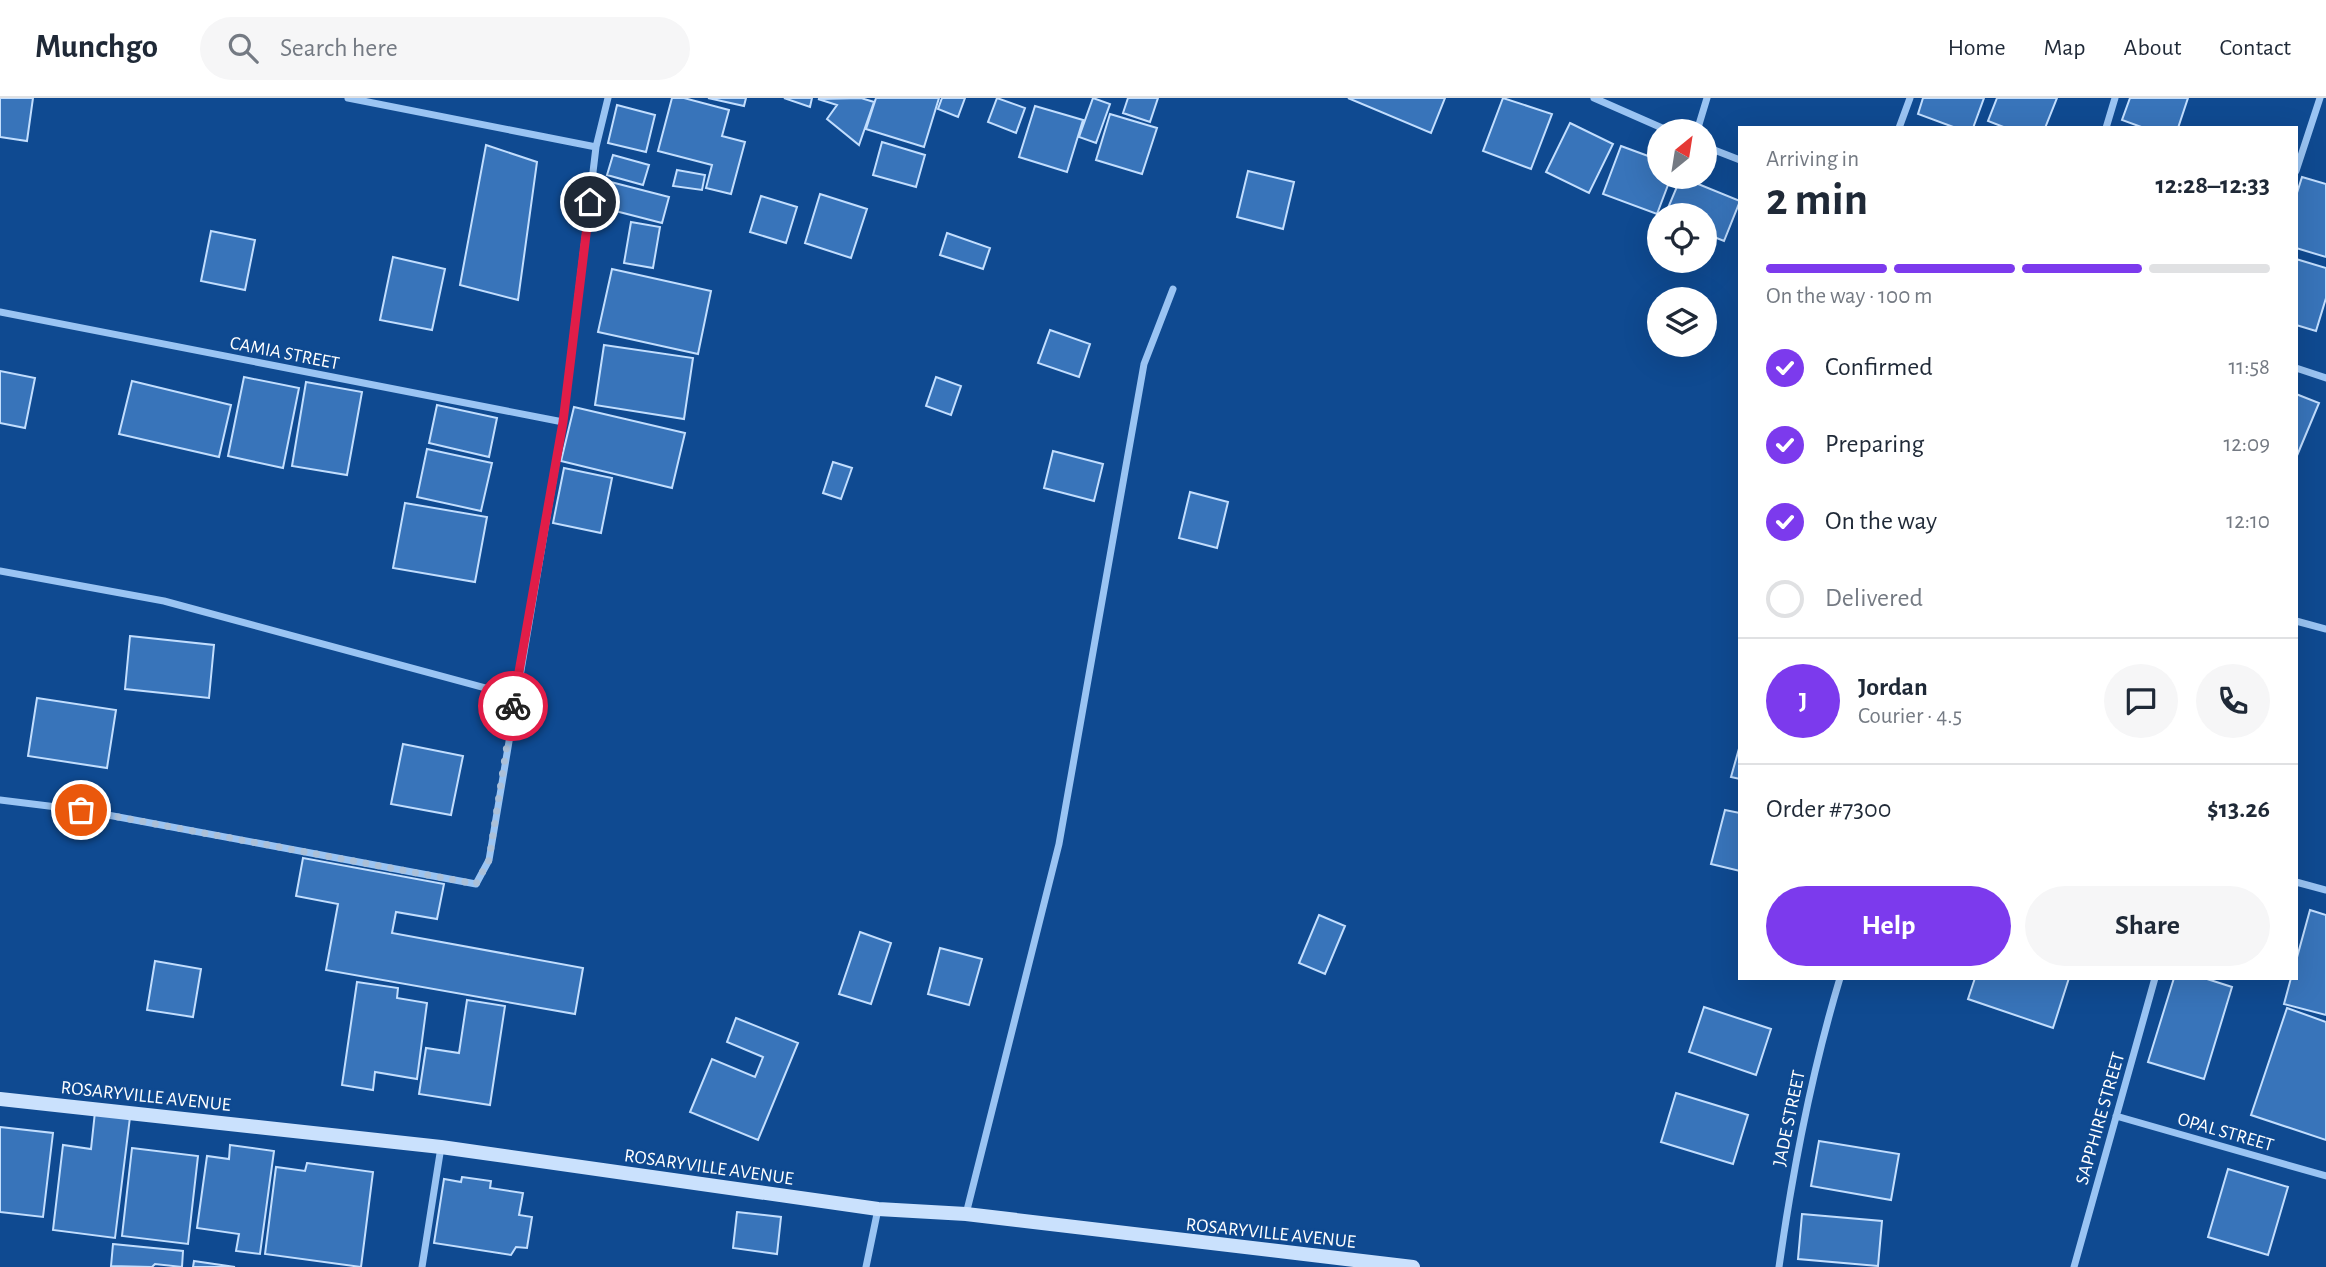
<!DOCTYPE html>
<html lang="en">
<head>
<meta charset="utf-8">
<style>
	body { margin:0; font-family:"Alegreya Sans",sans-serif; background:#f6f6f7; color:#1f2937; height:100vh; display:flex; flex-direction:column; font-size:26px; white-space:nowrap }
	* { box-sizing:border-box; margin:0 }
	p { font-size:23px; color:#747a83 }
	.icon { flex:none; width:38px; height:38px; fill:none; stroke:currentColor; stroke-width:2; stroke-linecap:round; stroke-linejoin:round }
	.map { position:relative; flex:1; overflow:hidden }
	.details { position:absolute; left:1738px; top:28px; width:560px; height:854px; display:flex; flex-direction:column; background:#fff; border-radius:0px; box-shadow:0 7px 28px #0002 }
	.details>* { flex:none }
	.needle { width:46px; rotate:30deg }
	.controls { position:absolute; left:1647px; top:21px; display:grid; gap:14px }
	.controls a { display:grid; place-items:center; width:70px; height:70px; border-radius:50%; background:#fff; box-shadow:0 7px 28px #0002; font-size:35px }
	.pin { position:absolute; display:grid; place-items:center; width:60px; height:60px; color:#fff; margin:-30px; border:4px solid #fff; border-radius:50%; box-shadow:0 2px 7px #0007 }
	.courier { position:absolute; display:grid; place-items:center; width:70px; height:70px; margin:-35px; border:5px solid #e11d48; border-radius:50%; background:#fff; color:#222; box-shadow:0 2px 9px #0007 }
	.overview em { font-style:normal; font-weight:700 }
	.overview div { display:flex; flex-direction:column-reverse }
	.overview { display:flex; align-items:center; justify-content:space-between; height:119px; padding:0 28px }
	h1 { font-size:46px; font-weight:700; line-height:52px }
	.bar { display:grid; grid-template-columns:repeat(4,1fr); gap:10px 7px; align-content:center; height:84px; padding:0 28px }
	.bar i { height:9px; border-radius:5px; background:#e0e1e3 }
	.bar .active { background:#7c3aed }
	.bar p { grid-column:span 4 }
	.line { display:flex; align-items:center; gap:18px; padding:0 28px; border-top:2px solid #e0e1e3 }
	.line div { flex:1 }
	.round { display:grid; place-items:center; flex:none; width:74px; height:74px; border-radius:37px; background:#f6f6f7 }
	ol { padding:0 28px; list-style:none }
	li { display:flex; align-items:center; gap:21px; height:77px }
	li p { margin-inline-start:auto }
	li .icon { padding:7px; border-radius:50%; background:#7c3aed; color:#fff; stroke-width:4 }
	li:last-child { color:#747a83 }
	li i { width:38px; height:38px; border:4px solid #e0e1e3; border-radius:50% }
	.primary-button { display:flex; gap:14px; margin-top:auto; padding:14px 28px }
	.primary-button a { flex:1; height:80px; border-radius:42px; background:#7c3aed; color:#fff; font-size:28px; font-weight:700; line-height:80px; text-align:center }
	.primary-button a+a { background:#f6f6f7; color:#1f2937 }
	header { display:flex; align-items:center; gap:42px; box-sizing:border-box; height:98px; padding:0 35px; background:#fff; border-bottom:2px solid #e0e1e3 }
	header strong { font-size:33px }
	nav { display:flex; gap:38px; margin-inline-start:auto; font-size:24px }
	.search { width:490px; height:63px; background:#f6f6f7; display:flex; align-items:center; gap:18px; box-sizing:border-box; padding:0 24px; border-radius:38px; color:#747a83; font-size:26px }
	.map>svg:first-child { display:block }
</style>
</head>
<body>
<header>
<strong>Munchgo</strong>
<div class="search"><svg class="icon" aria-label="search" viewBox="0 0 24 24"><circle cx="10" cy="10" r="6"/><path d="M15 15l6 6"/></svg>Search here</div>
<nav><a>Home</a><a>Map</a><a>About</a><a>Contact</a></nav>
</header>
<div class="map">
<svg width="2326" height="1169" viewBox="0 0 2326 1169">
	<rect width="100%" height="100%" fill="#0f4a91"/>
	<path fill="#3874ba" stroke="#c2defe" stroke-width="2" d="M 0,0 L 33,0 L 27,43 L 0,39 Z
		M 672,0 L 684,0 L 729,12 L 722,38 L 745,44 L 731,96 L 706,90 L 712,67 L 658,53 Z
		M 708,0 L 746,0 L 744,8 Z
		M 784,0 L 812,0 L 810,9 Z
		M 861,0 L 874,4 L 859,47 L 827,21 L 837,7 L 818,1 Z
		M 876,0 L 939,0 L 924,49 L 866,31 Z
		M 942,0 L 965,0 L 958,19 L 938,11 Z
		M 997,0 L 1025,10 L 1016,35 L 988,24 Z
		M 1093,0 L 1110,6 L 1096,45 L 1079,39 Z
		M 1128,0 L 1158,0 L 1150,24 L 1123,15 Z
		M 1348,0 L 1445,0 L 1431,35 Z
		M 1503,0 L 1552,16 L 1531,71 L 1483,53 Z
		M 1923,0 L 1984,0 L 1973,30 L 1956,30 L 1918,16 Z
		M 1997,0 L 2057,0 L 2045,30 L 2006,30 L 1988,23 Z
		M 2130,0 L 2188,0 L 2178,30 L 2144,30 L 2122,22 Z
		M 617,7 L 655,17 L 646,54 L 608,45 Z
		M 1035,8 L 1083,22 L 1067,74 L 1019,59 Z
		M 1110,16 L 1157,30 L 1142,76 L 1096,62 Z
		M 1570,25 L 1613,46 L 1589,95 L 1546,74 Z
		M 882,44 L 925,57 L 916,89 L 873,77 Z
		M 486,47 L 537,64 L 518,202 L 460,187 Z
		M 1621,48 L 1659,62 L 1659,79 L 1671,79 L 1657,116 L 1603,96 Z
		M 613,57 L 649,67 L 643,87 L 607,77 Z
		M 677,72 L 705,77 L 702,92 L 673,88 Z
		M 1248,73 L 1294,84 L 1283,131 L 1237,119 Z
		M 1681,79 L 1740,103 L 1724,143 L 1704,135 L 1704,117 L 1665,117 Z
		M 2302,79 L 2326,86 L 2326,159 L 2296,150 L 2296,98 Z
		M 603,82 L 669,99 L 662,125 L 596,108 Z
		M 820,96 L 867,111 L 851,160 L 805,145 Z
		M 761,98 L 797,109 L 786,145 L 750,134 Z
		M 631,124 L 660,129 L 653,170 L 624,165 Z
		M 211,133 L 255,142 L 245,192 L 201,183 Z
		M 947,135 L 990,150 L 983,171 L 940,157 Z
		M 393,159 L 445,171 L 432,232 L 380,222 Z
		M 2296,161 L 2326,170 L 2326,200 L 2316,233 L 2296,227 Z
		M 612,171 L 711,193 L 698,256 L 598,234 Z
		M 1050,232 L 1090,246 L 1079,279 L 1038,265 Z
		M 604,247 L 693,260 L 684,321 L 595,307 Z
		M 0,273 L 35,280 L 25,330 L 0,325 Z
		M 244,279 L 299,290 L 283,370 L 228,358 Z
		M 936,279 L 961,288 L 951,317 L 926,308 Z
		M 132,283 L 231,307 L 219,359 L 119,336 Z
		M 306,284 L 362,294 L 347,377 L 292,368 Z
		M 2296,296 L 2319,305 L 2296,360 Z
		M 437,307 L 497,320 L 489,359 L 429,345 Z
		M 574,309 L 685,335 L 672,390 L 561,363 Z
		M 427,351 L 492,365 L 481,413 L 417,399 Z
		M 1053,353 L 1103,366 L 1094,403 L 1044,390 Z
		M 833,364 L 852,370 L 841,401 L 823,395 Z
		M 564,370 L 612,380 L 601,435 L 553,425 Z
		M 1190,394 L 1228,404 L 1217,450 L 1179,440 Z
		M 405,405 L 487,419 L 475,484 L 393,470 Z
		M 130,538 L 214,547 L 209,600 L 125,591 Z
		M 37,600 L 116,612 L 107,670 L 28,658 Z
		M 403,646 L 463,658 L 451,717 L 391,706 Z
		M 1740,647 L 1740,681 L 1731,679 Z
		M 1725,712 L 1740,715 L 1740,773 L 1711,766 Z
		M 303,760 L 444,786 L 437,821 L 396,814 L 392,835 L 583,870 L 575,916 L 326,872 L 338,806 L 296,798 Z
		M 2310,812 L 2326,817 L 2326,917 L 2284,906 L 2291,880 L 2296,880 L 2296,863 Z
		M 1319,817 L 1345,828 L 1325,876 L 1299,865 Z
		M 860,834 L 891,845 L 871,906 L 839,896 Z
		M 940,850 L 982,861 L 969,907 L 928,896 Z
		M 155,863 L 201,871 L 193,919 L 147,912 Z
		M 1975,880 L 2069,880 L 2053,930 L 1968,901 Z
		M 2174,880 L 2204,880 L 2232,889 L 2204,981 L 2148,964 Z
		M 357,884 L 398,890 L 397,900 L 427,905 L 417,981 L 375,974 L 373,992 L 342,987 Z
		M 467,902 L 505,908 L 490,1007 L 419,996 L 426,950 L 459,955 Z
		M 1704,909 L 1771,931 L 1756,977 L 1689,954 Z
		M 2287,910 L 2326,924 L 2326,1042 L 2251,1017 Z
		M 736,920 L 798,945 L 758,1042 L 690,1014 L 712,961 L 755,979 L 763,959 L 727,944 Z
		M 1676,995 L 1748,1017 L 1733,1066 L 1661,1044 Z
		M 95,1014 L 130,1019 L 115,1140 L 53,1132 L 63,1047 L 91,1051 Z
		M 0,1029 L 53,1035 L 43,1119 L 0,1114 Z
		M 1819,1043 L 1899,1056 L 1891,1102 L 1811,1088 Z
		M 230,1047 L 274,1053 L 260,1156 L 236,1153 L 239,1136 L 197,1130 L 207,1058 L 229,1061 Z
		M 132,1050 L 198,1058 L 188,1146 L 122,1138 Z
		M 307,1065 L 373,1074 L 361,1169 L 265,1156 L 276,1069 L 305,1073 Z
		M 2228,1071 L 2288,1089 L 2268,1157 L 2208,1139 Z
		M 462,1079 L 491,1083 L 490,1090 L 523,1095 L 519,1117 L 532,1119 L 527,1150 L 516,1149 L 511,1157 L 434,1145 L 444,1081 L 461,1084 Z
		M 737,1114 L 781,1119 L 777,1156 L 733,1150 Z
		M 1802,1116 L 1882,1123 L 1878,1168 L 1798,1161 Z
		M 113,1146 L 183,1153 L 182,1169 L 155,1166 L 152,1169 L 111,1168 Z
		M 194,1163 L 235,1169 L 193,1169 Z"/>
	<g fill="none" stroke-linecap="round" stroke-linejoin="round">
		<path stroke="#9ac4f3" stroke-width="7" d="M 348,0 L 596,49
			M 1594,0 L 1669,33
			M 1899,30 L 1910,0
			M 2106,30 L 2115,0
			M 1697,33 L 1707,0
			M 1704,48 L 1740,62
			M 2296,73 L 2320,0
			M 0,214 L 563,324
			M 2296,270 L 2326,280
			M 0,473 L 164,503 L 515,598
			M 2296,523 L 2326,531
			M 0,702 L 81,712 L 476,786 L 489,762 L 563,324 L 596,49 L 608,0
			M 2296,784 L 2326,792
			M 2116,1018 L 2326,1078
			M 966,1116 L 1059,746 L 1144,266 L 1173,191
			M 422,1169 L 441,1049
			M 866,1169 L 878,1111
			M 1779,1169 C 1793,1070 1811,976 1840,880
			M 2074,1169 L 2155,880"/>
		<path stroke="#cae1fd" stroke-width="14" d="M 0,1001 L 441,1049 L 878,1111 L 966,1116 L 1413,1169"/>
	</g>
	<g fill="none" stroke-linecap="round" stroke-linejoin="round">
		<path stroke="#abc0d8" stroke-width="7" stroke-dasharray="0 12.6" d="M 81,712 L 476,786 L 489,762 L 513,608"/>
		<path stroke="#e11d48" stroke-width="9" d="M 513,608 L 563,324 L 590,104"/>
	</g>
	<g text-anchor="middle" stroke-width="5" stroke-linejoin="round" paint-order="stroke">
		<g font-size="19" fill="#fff" stroke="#0f4a91">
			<text transform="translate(285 254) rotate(11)" y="7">CAMIA STREET</text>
			<text transform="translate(146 997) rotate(6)" y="7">ROSARYVILLE AVENUE</text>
			<text transform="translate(1788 1020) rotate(-78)" y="7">JADE STREET</text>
			<text transform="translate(2099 1020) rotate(-74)" y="7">SAPPHIRE STREET</text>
			<text transform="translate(2226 1033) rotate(16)" y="7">OPAL STREET</text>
			<text transform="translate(709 1068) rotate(8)" y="7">ROSARYVILLE AVENUE</text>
			<text transform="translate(1271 1134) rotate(6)" y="7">ROSARYVILLE AVENUE</text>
		</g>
	</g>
</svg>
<div class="controls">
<a><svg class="needle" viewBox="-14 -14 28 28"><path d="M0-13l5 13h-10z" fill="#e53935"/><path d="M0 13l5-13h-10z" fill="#747a83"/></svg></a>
<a><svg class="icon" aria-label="locate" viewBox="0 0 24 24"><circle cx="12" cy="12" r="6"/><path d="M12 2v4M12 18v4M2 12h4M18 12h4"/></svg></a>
<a><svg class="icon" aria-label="layers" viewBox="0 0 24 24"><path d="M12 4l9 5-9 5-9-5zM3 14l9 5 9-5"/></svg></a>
</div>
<div class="pin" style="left:81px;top:712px;background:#ea580c"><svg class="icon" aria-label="bag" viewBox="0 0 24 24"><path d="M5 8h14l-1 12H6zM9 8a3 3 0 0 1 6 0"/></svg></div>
<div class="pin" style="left:590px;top:104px;background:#1f2937"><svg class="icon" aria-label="home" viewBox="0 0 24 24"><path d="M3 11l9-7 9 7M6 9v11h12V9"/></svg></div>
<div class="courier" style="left:513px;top:608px"><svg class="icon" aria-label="bike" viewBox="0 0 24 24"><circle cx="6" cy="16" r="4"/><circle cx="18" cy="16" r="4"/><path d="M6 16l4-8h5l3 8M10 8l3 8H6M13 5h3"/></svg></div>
<section class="details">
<div class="overview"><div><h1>2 min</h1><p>Arriving in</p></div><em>12:28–12:33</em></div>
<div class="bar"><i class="active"></i><i class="active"></i><i class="active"></i><i></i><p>On the way · 100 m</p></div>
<ol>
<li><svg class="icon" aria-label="check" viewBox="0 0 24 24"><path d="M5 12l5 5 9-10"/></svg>Confirmed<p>11:58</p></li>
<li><svg class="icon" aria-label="check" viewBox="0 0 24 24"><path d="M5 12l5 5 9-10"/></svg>Preparing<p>12:09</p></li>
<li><svg class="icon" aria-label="check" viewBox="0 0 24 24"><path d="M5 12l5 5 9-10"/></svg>On the way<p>12:10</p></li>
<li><i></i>Delivered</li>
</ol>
<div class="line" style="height:126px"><b class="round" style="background:#7c3aed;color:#fff">J</b><div><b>Jordan</b><p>Courier · 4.5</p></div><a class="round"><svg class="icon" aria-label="chat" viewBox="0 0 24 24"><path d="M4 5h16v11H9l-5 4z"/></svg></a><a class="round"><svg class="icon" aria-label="phone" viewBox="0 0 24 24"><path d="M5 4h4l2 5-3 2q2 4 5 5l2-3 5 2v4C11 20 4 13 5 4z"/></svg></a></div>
<div class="line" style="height:91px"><div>Order #7300</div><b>$13.26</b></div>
<div class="primary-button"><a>Help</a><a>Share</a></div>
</section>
</div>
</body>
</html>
